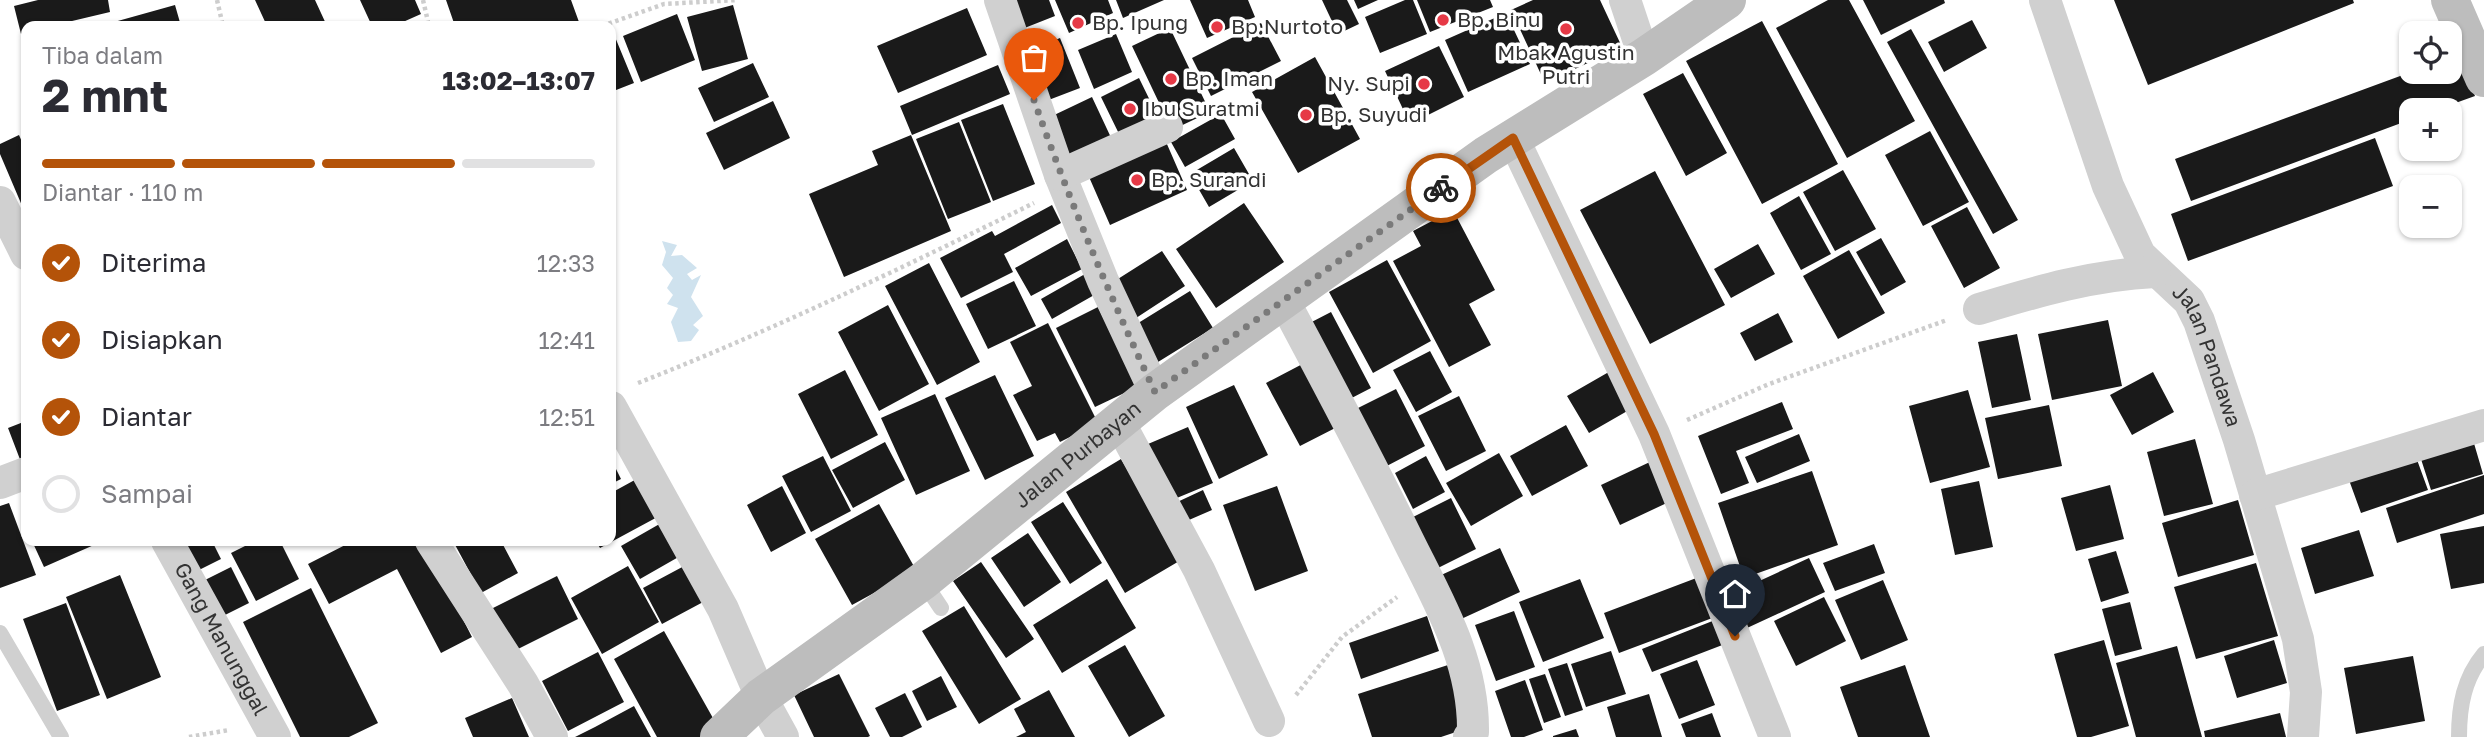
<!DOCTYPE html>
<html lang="id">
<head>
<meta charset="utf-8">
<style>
	body { margin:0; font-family:"Golos Text",sans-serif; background:#f7f7f7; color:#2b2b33; height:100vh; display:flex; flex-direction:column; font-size:26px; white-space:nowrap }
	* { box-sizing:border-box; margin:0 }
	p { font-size:23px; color:#7c7c81 }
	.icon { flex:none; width:38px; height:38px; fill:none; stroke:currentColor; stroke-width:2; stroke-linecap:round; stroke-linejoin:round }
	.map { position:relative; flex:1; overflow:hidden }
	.side { position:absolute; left:21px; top:21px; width:595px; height:525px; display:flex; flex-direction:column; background:#fff; border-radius:14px; box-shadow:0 2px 5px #0004 }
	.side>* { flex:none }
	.fabs { position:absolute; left:2399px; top:21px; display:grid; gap:14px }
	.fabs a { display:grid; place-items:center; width:63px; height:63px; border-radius:14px; background:#fff; box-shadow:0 2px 5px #0004; font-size:35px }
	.pin { position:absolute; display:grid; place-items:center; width:60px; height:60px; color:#fff; margin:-72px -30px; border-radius:50% 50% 50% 0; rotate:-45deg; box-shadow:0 0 7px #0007 }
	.pin .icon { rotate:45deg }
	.courier { position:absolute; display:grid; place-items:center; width:70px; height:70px; margin:-35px; border:5px solid #b45309; border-radius:50%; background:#fff; color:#222; box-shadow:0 2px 9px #0007 }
	.overview em { font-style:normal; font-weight:700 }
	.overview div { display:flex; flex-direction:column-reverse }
	.overview { display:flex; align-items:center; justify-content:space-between; height:119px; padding:0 21px }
	h1 { font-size:46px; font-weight:700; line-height:52px }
	.bar { display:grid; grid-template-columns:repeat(4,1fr); gap:10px 7px; align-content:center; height:84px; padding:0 21px }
	.bar i { height:9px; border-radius:5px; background:#e1e1e2 }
	.bar .selected { background:#b45309 }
	.bar p { grid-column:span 4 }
	ol { padding:0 21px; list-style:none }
	li { display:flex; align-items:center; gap:21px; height:77px }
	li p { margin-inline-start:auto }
	li .icon { padding:7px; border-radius:50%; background:#b45309; color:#fff; stroke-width:4 }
	li:last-child { color:#7c7c81 }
	li i { width:38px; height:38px; border:4px solid #e1e1e2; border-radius:50% }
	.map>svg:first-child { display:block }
</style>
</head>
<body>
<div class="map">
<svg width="2484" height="737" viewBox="0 0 2484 737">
	<rect width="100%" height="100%" fill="#fff"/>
	<path fill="#cfe2ee" d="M 662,241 L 677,245 L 671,256 L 682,255 L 697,268 L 687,274 L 692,280 L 701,275 L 691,297 L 703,316 L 693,325 L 699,330 L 691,341 L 678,342 L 671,322 L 678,308 L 667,304 L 673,295 L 667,288 L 673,278 L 662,265 L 666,252 Z"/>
	<path fill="#1a1a1a" d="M 38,0 L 108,0 L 110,12 L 51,26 L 26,26 L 26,32 L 21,34 L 14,6 Z
		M 255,0 L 315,0 L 327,26 L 267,26 Z
		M 360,0 L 415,0 L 421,14 L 394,26 L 372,26 Z
		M 446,0 L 571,0 L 579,22 L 566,26 L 455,26 Z
		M 1005,0 L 1049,0 L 1055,16 L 1017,31 Z
		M 1055,0 L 1108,0 L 1113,13 L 1069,33 Z
		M 1116,0 L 1164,0 L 1123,18 Z
		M 1190,0 L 1248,0 L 1255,17 L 1207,38 Z
		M 1322,0 L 1347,0 L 1359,24 L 1338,34 Z
		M 1354,0 L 1378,0 L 1358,9 Z
		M 1405,0 L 1413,0 L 1427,34 L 1380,53 L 1365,17 Z
		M 1417,0 L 1490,0 L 1493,7 L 1430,32 Z
		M 1533,0 L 1600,0 L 1622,47 L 1545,83 L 1511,10 Z
		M 1828,0 L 1849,0 L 1915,121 L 1847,158 L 1776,28 Z
		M 1863,0 L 1944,0 L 1945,3 L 1881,35 Z
		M 2114,0 L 2353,0 L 2354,3 L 2148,85 Z
		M 175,5 L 181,26 L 108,26 L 107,24 Z
		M 733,5 L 748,59 L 702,71 L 687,17 Z
		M 967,8 L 987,55 L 898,93 L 877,46 Z
		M 1506,13 L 1530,64 L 1468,92 L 1445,40 Z
		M 677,14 L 695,60 L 641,82 L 623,36 Z
		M 1972,20 L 1987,48 L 1944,72 L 1928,42 Z
		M 1762,21 L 1838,164 L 1762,204 L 1686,61 Z
		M 1261,23 L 1281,61 L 1211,96 L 1192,58 Z
		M 1170,28 L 1210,112 L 1172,130 L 1132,46 Z
		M 1911,29 L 2018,220 L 1993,234 L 1887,42 Z
		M 1116,34 L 1132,72 L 1094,89 L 1078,50 Z
		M 615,37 L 634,83 L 611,92 L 611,39 Z
		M 1060,38 L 1080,88 L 1046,101 L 1027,52 Z
		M 1439,46 L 1464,97 L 1410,124 L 1385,71 Z
		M 2459,54 L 2475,96 L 2436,110 L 2412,110 L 2412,119 L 2191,201 L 2175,159 L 2411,72 L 2450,72 L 2450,57 Z
		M 1315,57 L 1360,139 L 1298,173 L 1252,92 Z
		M 753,63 L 769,97 L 714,122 L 698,88 Z
		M 998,65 L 1010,94 L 912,135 L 900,106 Z
		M 1683,73 L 1727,153 L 1686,176 L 1643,94 Z
		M 1139,78 L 1160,121 L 1122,140 L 1101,97 Z
		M 1092,97 L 1114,144 L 1072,164 L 1050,117 Z
		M 773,101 L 790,138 L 724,170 L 706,133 Z
		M 1003,104 L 1035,184 L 993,201 L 961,120 Z
		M 1221,114 L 1235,139 L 1185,167 L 1171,142 Z
		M 959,122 L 991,202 L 948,219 L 916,139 Z
		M 1930,131 L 1969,202 L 1923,226 L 1885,155 Z
		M 19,135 L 26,151 L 26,206 L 23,208 L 0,154 L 0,144 Z
		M 911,135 L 951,231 L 844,277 L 809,194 L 878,165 L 872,151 Z
		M 1163,135 L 1187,190 L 1110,225 L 1086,170 Z
		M 2375,138 L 2393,186 L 2188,261 L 2171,214 Z
		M 1234,148 L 1253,181 L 1209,207 L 1190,174 Z
		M 1843,170 L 1876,229 L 1835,251 L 1803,192 Z
		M 1655,171 L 1725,305 L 1650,344 L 1580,210 Z
		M 1799,196 L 1831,254 L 1801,270 L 1770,213 Z
		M 1244,203 L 1284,262 L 1216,308 L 1176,249 Z
		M 1052,205 L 1061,223 L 1004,254 L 1013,272 L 961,298 L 940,258 L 992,231 L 995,236 Z
		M 1967,207 L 2000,268 L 1964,288 L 1931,226 Z
		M 1453,210 L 1495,290 L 1469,304 L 1491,345 L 1449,367 L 1393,261 L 1421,246 L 1413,231 Z
		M 1881,238 L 1906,282 L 1881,296 L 1856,252 Z
		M 1067,239 L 1082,269 L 1031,296 L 1015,268 Z
		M 1758,244 L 1775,274 L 1731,298 L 1714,269 Z
		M 1849,250 L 1885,313 L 1838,339 L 1803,276 Z
		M 1162,251 L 1185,286 L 1133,320 L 1110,284 Z
		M 1387,260 L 1431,341 L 1373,373 L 1329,292 Z
		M 929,263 L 980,362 L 937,385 L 885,286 Z
		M 1085,274 L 1096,294 L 1052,319 L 1041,299 Z
		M 1014,281 L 1036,326 L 988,349 L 966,304 Z
		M 1190,291 L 1213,328 L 1158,362 L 1135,325 Z
		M 888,305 L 929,384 L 879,411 L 838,332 Z
		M 1098,307 L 1137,387 L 1095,407 L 1056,328 Z
		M 1331,312 L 1371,388 L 1342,403 L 1302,327 Z
		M 1778,313 L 1793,342 L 1755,361 L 1740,333 Z
		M 2108,320 L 2122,386 L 2052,400 L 2038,334 Z
		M 1048,323 L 1098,423 L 1060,442 L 1055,433 L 1037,441 L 1013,395 L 1032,386 L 1010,342 Z
		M 2017,334 L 2031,400 L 1992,408 L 1978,342 Z
		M 1430,351 L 1452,392 L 1416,412 L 1393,370 Z
		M 1312,359 L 1345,423 L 1300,446 L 1266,383 Z
		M 1614,369 L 1636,406 L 1589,433 L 1567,396 Z
		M 845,370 L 878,435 L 831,459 L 798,394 Z
		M 2153,372 L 2174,412 L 2132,435 L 2110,395 Z
		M 995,375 L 1034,456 L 985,480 L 945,398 Z
		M 1234,385 L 1268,455 L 1219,479 L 1186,407 Z
		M 1396,389 L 1425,446 L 1381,469 L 1352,411 Z
		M 1968,390 L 1990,467 L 1930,483 L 1909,406 Z
		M 935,394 L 970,471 L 916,495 L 881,418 Z
		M 1459,396 L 1486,451 L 1446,471 L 1418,416 Z
		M 1782,402 L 1793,429 L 1736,451 L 1749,483 L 1721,494 L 1698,436 Z
		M 2049,405 L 2062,466 L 1998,479 L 1985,418 Z
		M 26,421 L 26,460 L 21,462 L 8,428 Z
		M 1566,425 L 1588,466 L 1532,496 L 1510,456 Z
		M 1188,427 L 1213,483 L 1172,500 L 1148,444 Z
		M 1799,434 L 1810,461 L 1757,483 L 1745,457 Z
		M 2195,439 L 2213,504 L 2164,516 L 2147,452 Z
		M 2473,440 L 2483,474 L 2431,490 L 2420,456 Z
		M 885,442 L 905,480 L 853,508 L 832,470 Z
		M 1499,453 L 1523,496 L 1471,526 L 1446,483 Z
		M 823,456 L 851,511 L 811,532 L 782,476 Z
		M 1426,456 L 1445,492 L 1413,509 L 1395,473 Z
		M 2416,457 L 2428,490 L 2361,513 L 2349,480 Z
		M 611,459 L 621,479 L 611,484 Z
		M 1121,459 L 1181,560 L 1125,593 L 1066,492 Z
		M 1652,461 L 1671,501 L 1620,525 L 1601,485 Z
		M 1812,471 L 1838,545 L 1744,578 L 1718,503 Z
		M 2484,475 L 2484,514 L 2397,543 L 2386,508 Z
		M 642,476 L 663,514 L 600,548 L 596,541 L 611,541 L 611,493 Z
		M 1979,481 L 1993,547 L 1955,555 L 1941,489 Z
		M 2110,485 L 2124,539 L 2076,551 L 2061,498 Z
		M 782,486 L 806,533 L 771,552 L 747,505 Z
		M 1277,486 L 1308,571 L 1255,591 L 1223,505 Z
		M 1203,490 L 1212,510 L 1182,523 L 1173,504 Z
		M 1451,498 L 1476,549 L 1434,570 L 1409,519 Z
		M 2238,500 L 2254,555 L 2178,577 L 2162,523 Z
		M 1063,502 L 1102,563 L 1070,584 L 1031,522 Z
		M 9,503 L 36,575 L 0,588 L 0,506 Z
		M 879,504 L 916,570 L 852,605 L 815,539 Z
		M 663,522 L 682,555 L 640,579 L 621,546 Z
		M 2484,526 L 2484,583 L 2451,589 L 2440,534 Z
		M 2359,530 L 2374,576 L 2315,594 L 2301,548 Z
		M 1028,533 L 1061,582 L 1024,607 L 991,558 Z
		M 32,541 L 103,541 L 44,567 Z
		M 182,541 L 212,541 L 221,559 L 197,571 Z
		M 255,541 L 280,541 L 299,579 L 256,601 L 231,553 Z
		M 353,541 L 423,541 L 472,637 L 441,653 L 397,569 L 329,604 L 308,564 Z
		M 453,541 L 501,541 L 518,573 L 481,593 Z
		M 1874,544 L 1885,573 L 1835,591 L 1823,563 Z
		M 1500,548 L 1520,592 L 1459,620 L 1439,576 Z
		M 2116,551 L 2129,593 L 2101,602 L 2088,559 Z
		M 1809,558 L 1825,592 L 1747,628 L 1731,594 Z
		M 981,562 L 1034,639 L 1006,658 L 953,581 Z
		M 2256,563 L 2278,636 L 2196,659 L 2174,587 Z
		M 686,565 L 705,601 L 662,624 L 643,588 Z
		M 628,566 L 659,622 L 602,654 L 571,598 Z
		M 231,567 L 249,603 L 221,617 L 203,581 Z
		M 120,575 L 161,677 L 107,699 L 66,597 Z
		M 557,576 L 578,619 L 510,653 L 489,610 Z
		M 1699,577 L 1715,617 L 1619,653 L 1604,613 Z
		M 1107,579 L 1136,628 L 1062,673 L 1033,625 Z
		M 1580,579 L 1604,638 L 1543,662 L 1519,602 Z
		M 1883,580 L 1908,640 L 1861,660 L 1835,600 Z
		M 311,588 L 378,723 L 349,737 L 300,737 L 243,622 Z
		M 1824,597 L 1846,641 L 1796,666 L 1774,621 Z
		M 2130,602 L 2142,649 L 2115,656 L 2102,609 Z
		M 66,603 L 100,695 L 57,711 L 23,619 Z
		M 964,606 L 1021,699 L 979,724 L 922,631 Z
		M 1514,611 L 1535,667 L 1496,681 L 1475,625 Z
		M 1427,616 L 1439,651 L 1361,679 L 1349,643 Z
		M 1715,620 L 1725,644 L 1652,672 L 1642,649 Z
		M 664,631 L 718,727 L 702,737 L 657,737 L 614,659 Z
		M 2104,640 L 2129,726 L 2091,737 L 2077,737 L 2054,654 Z
		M 2274,640 L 2287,683 L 2237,698 L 2224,656 Z
		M 1125,645 L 1165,716 L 1129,737 L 1088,666 Z
		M 2177,646 L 2202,737 L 2136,737 L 2116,663 Z
		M 1611,651 L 1626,694 L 1586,707 L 1571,664 Z
		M 598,652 L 624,702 L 568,731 L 542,681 Z
		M 2413,656 L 2425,721 L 2356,734 L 2344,668 Z
		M 1697,660 L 1715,705 L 1679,719 L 1660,674 Z
		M 1567,663 L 1583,710 L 1565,716 L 1548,669 Z
		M 1448,665 L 1468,728 L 1441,737 L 1372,737 L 1358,694 Z
		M 1905,665 L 1930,737 L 1858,737 L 1840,687 Z
		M 839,674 L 870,736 L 868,737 L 814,737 L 794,695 Z
		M 1545,674 L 1561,717 L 1544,723 L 1529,679 Z
		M 941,676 L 957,707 L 927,721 L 912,691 Z
		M 1525,680 L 1543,730 L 1524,737 L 1511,737 L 1495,691 Z
		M 1049,690 L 1075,737 L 1016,737 L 1026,732 L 1014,709 Z
		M 905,693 L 922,727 L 902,737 L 890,737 L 875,708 Z
		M 1649,694 L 1662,737 L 1616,737 L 1607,707 Z
		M 512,698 L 529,737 L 473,737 L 465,718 Z
		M 634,706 L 651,737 L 575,737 L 595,727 Z
		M 1712,713 L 1721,737 L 1686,737 L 1681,724 Z
		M 2280,713 L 2286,737 L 2205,737 L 2204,731 Z
		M 1576,729 L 1579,737 L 1553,737 L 1553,736 Z"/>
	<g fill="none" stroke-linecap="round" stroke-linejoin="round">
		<path stroke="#cdcdcd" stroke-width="4.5" stroke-dasharray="3.5 3.5" stroke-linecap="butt" d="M 217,0 L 223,26
			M 423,0 L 429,26
			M 602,26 L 664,4 L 737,0
			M 638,383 C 773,330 904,267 1034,203
			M 1687,420 L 1769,384 L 1947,320
			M 1296,695 L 1342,637 L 1397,597
			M 189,737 L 229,730"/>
		<path stroke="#d0d0d0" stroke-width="16" d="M 923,581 L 941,608
			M 0,633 L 61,737
			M 2459,737 C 2459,706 2464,678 2484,654"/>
		<g stroke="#d0d0d0" stroke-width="32">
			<path d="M 1000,0 L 1060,175 L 1103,281 L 1155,392"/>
			<path d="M 1625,0 L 1644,57"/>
			<path id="s1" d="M 2045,0 L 2108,186 L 2140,255 L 2189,301 L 2199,321 L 2239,440 L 2298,639 L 2306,692 L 2303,737"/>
			<path d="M 1513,138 L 1654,434 L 1775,737"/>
			<path d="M 1060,175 L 1167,127"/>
			<path d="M 0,202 L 26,254"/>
			<path d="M 1284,301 C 1326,380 1368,458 1407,538 C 1438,601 1474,660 1473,732 L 1469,737"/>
			<path d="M 1979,309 C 2038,291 2093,275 2155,272"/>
			<path d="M 611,407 L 723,609 L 761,697 L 783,737"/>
			<path d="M 1118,420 L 1199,570 L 1269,721"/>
			<path d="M 0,483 L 26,473"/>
			<path d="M 2255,495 L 2484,425"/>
			<path id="s2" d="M 167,541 L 275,737"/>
			<path d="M 431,541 L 523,684 L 552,737"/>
		</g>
		<g stroke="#bdbdbd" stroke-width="38">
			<path d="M 2450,0 L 2484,78"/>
			<path id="s3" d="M 719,737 L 761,697 L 923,581 L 1155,392 L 1486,155 L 1644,57 L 1727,0"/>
		</g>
	</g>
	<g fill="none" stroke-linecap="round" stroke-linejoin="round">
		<path stroke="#7a7a7a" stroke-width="7" stroke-dasharray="0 12.6" d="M 1034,100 C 1069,200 1110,296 1155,392 L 1441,188"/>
		<path stroke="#b45309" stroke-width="9" d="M 1441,188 L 1513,138 L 1654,434 L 1735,636"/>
	</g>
	<g fill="#e63946" stroke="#fff" stroke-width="2.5">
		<circle cx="1443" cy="20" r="7"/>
		<circle cx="1078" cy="23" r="7"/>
		<circle cx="1217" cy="27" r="7"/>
		<circle cx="1566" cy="29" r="7"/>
		<circle cx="1171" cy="79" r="7"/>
		<circle cx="1424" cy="84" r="7"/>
		<circle cx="1130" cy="109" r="7"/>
		<circle cx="1306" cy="115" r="7"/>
		<circle cx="1137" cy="180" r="7"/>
	</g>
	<g text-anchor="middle" stroke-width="7" stroke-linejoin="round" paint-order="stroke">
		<g font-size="21" fill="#333" stroke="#fff" text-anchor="start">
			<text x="1457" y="27">Bp. Binu</text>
			<text x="1092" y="30">Bp. Ipung</text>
			<text x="1231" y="34">Bp.Nurtoto</text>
			<text x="1566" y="60" text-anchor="middle">Mbak Agustin<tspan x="1566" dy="24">Putri</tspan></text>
			<text x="1185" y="86">Bp. Iman</text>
			<text x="1410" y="91" text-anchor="end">Ny. Supi</text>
			<text x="1144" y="116">Ibu Suratmi</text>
			<text x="1320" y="122">Bp. Suyudi</text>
			<text x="1151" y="187">Bp. Surandi</text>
		</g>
		<g font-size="21" fill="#333" stroke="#fff">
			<text dy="7" stroke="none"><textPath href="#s1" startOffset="397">Jalan Pandawa</textPath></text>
			<text dy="7" stroke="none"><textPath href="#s3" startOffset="457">Jalan Purbayan</textPath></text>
			<text dy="7" stroke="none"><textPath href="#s2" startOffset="112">Gang Manunggal</textPath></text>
		</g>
	</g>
</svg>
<div class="fabs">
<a><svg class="icon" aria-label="locate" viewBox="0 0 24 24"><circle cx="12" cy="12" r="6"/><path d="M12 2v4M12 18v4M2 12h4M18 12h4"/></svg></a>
<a>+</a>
<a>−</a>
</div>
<div class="pin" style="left:1034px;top:100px;background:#ea580c"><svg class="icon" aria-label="bag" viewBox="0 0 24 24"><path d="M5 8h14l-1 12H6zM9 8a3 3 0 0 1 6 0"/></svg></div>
<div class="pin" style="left:1735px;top:636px;background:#1f2937"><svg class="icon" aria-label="home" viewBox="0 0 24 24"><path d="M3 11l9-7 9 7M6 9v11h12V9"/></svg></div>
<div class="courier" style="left:1441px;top:188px"><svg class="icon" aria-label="bike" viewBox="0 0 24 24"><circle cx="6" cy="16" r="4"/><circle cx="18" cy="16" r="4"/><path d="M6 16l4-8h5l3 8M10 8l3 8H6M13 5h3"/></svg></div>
<section class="side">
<div class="overview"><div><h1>2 mnt</h1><p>Tiba dalam</p></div><em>13:02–13:07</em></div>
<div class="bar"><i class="selected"></i><i class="selected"></i><i class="selected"></i><i></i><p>Diantar · 110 m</p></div>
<ol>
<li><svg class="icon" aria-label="check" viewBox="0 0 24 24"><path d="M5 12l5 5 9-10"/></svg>Diterima<p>12:33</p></li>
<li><svg class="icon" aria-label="check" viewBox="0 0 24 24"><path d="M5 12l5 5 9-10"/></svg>Disiapkan<p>12:41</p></li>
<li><svg class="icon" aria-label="check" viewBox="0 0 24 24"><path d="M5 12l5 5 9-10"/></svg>Diantar<p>12:51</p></li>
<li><i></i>Sampai</li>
</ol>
</section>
</div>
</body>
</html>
